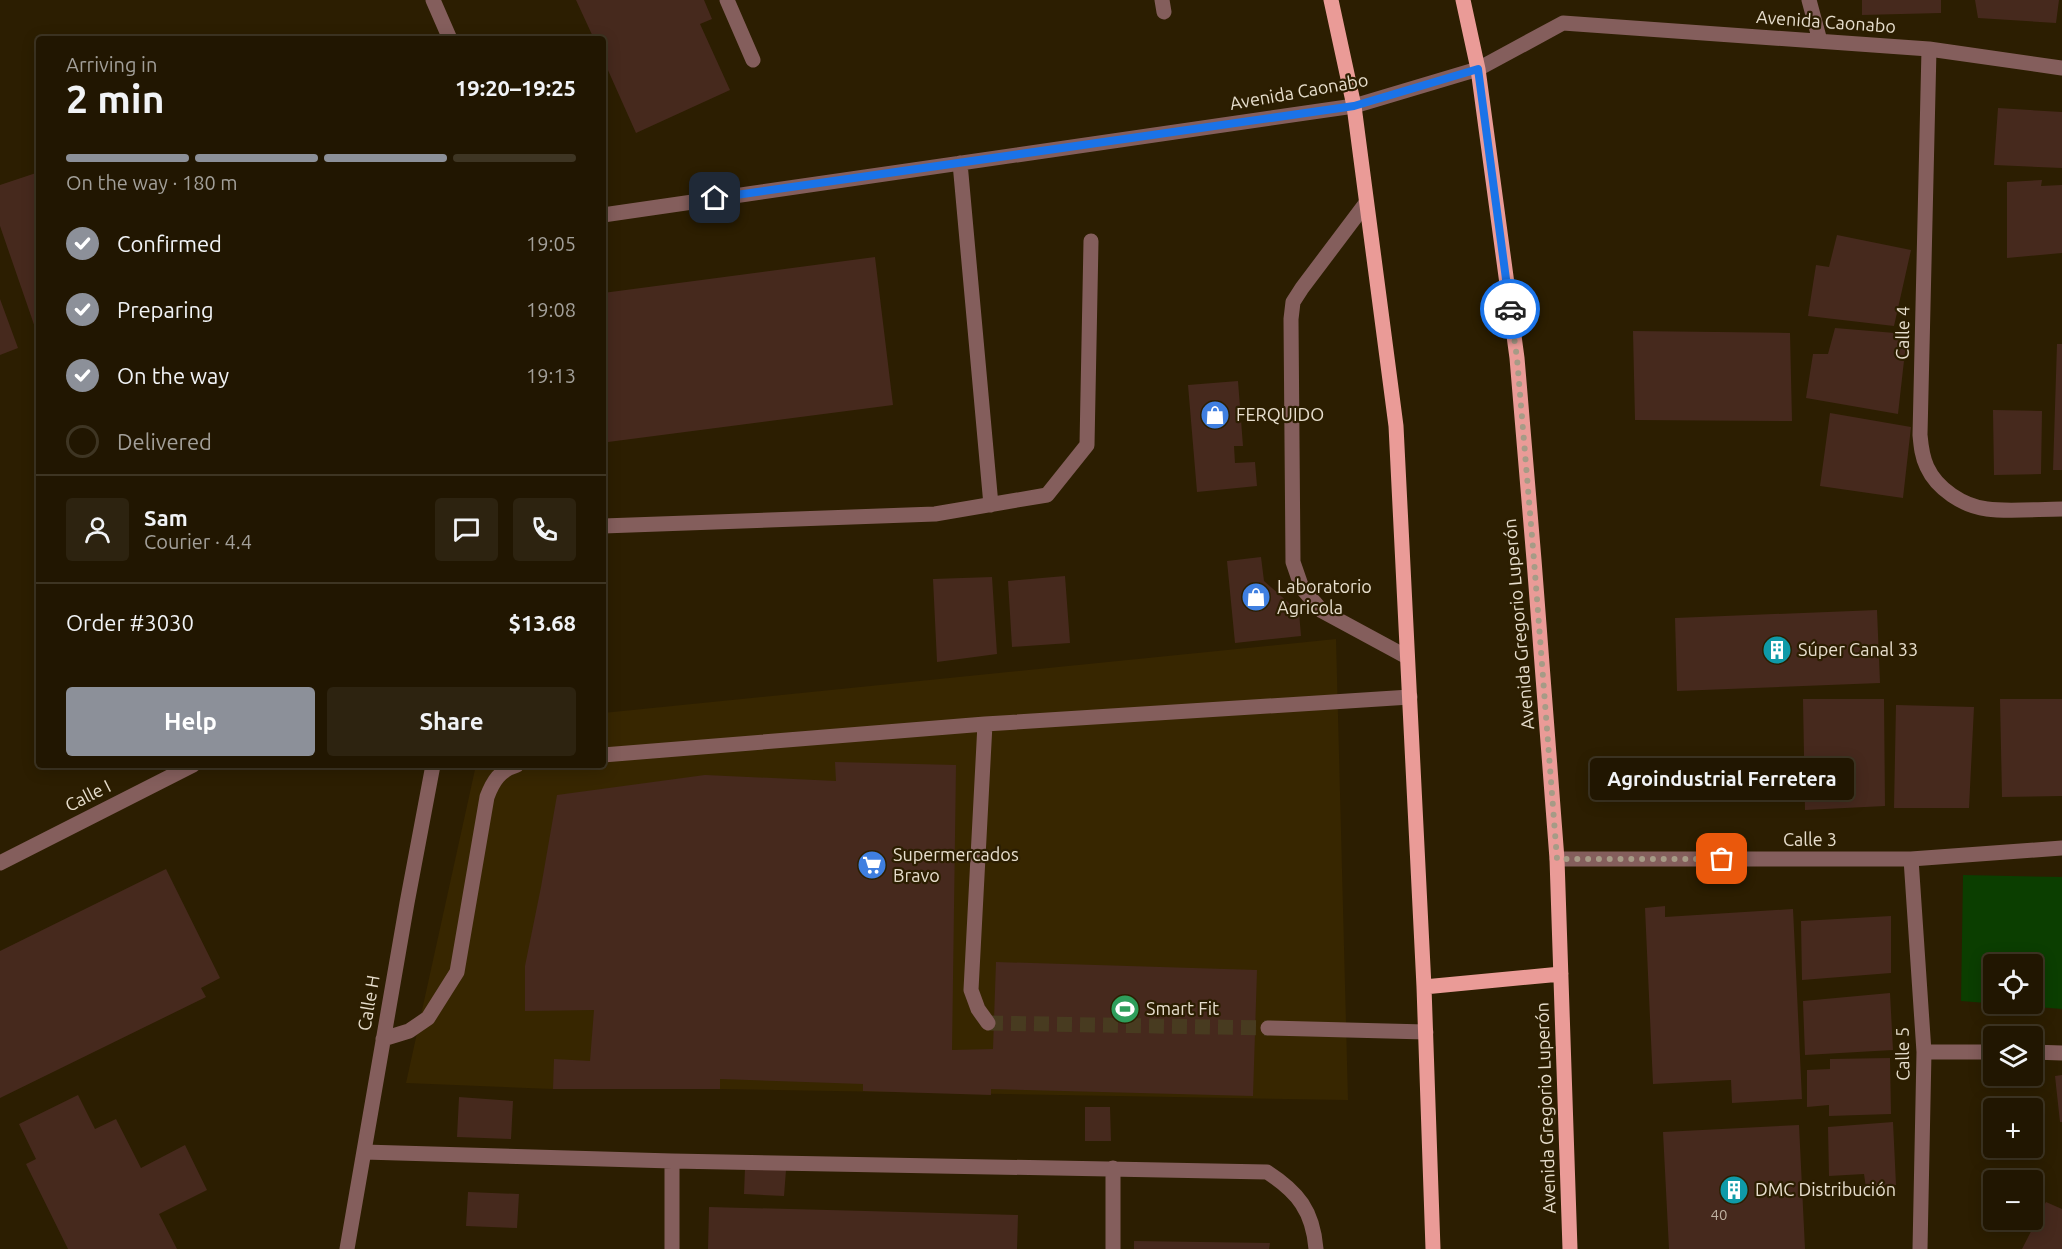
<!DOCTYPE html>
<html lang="en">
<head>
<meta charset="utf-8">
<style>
	body { margin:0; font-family:Ubuntu,sans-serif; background:#2d2310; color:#f1f3f6; height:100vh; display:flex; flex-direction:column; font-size:22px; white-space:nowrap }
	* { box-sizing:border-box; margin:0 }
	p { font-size:20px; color:#a29f99 }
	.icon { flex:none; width:33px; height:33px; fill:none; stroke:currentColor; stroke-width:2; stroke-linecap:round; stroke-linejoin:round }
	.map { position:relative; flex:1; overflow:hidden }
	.drawer { position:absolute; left:36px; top:36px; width:570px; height:732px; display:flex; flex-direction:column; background:#211601; border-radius:6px; box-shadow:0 3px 15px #0003,0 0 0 2px #3e3523 }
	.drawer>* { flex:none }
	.buttons { position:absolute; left:1983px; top:954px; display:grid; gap:12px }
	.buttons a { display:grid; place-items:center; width:60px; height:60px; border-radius:6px; background:#211601; box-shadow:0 3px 15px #0003,0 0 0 2px #3e3523; font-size:30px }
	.pin { position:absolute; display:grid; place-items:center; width:51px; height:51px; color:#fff; margin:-26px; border-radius:12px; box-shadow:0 3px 9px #0006 }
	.courier { position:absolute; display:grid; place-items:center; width:60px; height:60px; margin:-30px; border:4px solid #1a73e8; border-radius:50%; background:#fff; color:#222; box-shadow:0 2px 8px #0007 }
	.bubble { position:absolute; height:42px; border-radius:6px; background:#211601; box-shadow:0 3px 15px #0003,0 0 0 2px #3e3523; font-size:20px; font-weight:700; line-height:42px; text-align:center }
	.headline em { font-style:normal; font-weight:700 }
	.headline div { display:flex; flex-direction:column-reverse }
	.headline { display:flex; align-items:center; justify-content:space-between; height:102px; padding:0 30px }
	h1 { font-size:39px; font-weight:700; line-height:45px }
	.bar { display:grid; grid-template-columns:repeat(4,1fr); gap:9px 6px; align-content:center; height:72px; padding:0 30px }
	.bar i { height:8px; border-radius:4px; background:#3e3523 }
	.bar .active { background:#8c9099 }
	.bar p { grid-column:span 4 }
	.line { display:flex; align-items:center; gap:15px; padding:0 30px; border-top:2px solid #3e3523 }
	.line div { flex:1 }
	.round { display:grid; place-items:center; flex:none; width:63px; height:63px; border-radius:6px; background:#2d2310 }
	ol { padding:0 30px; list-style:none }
	li { display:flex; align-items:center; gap:18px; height:66px }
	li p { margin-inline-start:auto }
	li .icon { padding:6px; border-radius:50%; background:#8c9099; color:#fff; stroke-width:4 }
	li:last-child { color:#a29f99 }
	li i { width:33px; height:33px; border:3px solid #3e3523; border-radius:50% }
	.primary-button { display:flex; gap:12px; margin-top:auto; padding:12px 30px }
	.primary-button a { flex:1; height:69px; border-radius:6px; background:#8c9099; color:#fff; font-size:24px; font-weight:700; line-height:69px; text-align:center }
	.primary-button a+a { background:#2d2310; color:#f1f3f6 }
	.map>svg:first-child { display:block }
</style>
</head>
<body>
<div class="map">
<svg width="2062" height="1249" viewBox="0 0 2062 1249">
	<rect width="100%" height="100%" fill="#2c1e01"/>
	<path fill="#372600" d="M 1336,639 L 1348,1100 L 720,1089 L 553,1089 L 406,1083 L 476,765 L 603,765 L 603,713 Z"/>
	<path fill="#0b3e00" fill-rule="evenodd" d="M 1963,875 L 2062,877 L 2062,1009 L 1961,1001 ZM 1994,964 L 2032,964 L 2032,1004 L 1994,1004 Z"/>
	<path fill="#46291d" d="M 576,0 L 704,0 L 712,19 L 700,24 L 730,90 L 636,133 L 603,59 L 603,39 L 594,39 Z
		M 1862,0 L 1941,0 L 1941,13 L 1862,15 Z
		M 1975,0 L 2059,0 L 2056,23 L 1978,18 Z
		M 1998,108 L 2062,112 L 2062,168 L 1994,165 Z
		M 39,172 L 39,339 L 0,226 L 0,185 Z
		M 2042,180 L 2041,186 L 2062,185 L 2062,253 L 2007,258 L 2007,182 Z
		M 1837,235 L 1911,250 L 1894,326 L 1808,316 L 1816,265 L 1829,267 Z
		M 875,257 L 893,405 L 608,442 L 603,405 L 603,293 Z
		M 0,299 L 18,348 L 0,355 Z
		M 1835,328 L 1907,334 L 1898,414 L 1806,398 L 1813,354 L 1828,354 Z
		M 1633,331 L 1790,333 L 1792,421 L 1635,420 Z
		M 2057,344 L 2062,344 L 2062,470 L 2053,470 Z
		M 1238,381 L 1243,446 L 1234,446 L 1235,463 L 1255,462 L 1257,486 L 1197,492 L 1188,385 Z
		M 1993,410 L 2042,411 L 2041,474 L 1994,475 Z
		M 1830,413 L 1911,427 L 1903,498 L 1820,486 Z
		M 1261,557 L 1264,581 L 1299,612 L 1301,636 L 1235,643 L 1227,561 Z
		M 1065,576 L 1070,643 L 1012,647 L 1008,581 Z
		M 992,577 L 997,654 L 937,662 L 933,579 Z
		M 1877,610 L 1880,683 L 1677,691 L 1675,618 Z
		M 1803,699 L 1884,699 L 1885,806 L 1805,810 Z
		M 2000,699 L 2062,699 L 2062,796 L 2002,797 Z
		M 1896,705 L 1974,707 L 1969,808 L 1894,808 Z
		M 835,762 L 956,765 L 952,1050 L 993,1049 L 996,962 L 1257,970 L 1253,1096 L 991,1089 L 991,1095 L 863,1091 L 863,1084 L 720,1079 L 720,1089 L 553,1089 L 554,1059 L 590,1061 L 594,1010 L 525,1011 L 525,966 L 541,887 L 557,795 L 705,775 L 836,781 Z
		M 166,869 L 220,978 L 201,988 L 206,997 L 0,1098 L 0,951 Z
		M 1665,906 L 1665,917 L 1793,909 L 1802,1099 L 1732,1103 L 1731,1080 L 1653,1084 L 1645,908 Z
		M 1891,916 L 1891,973 L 1802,980 L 1801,921 Z
		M 1890,993 L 1893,1050 L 1805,1055 L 1803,1001 Z
		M 1890,1058 L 1891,1114 L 1829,1116 L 1829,1105 L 1807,1107 L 1807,1070 L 1830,1069 L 1830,1059 Z
		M 2062,1075 L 2062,1122 L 2060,1122 L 2055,1076 Z
		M 78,1095 L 95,1129 L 116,1119 L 141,1168 L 185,1145 L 207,1190 L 159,1214 L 177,1249 L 68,1249 L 26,1164 L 36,1159 L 19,1124 Z
		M 459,1097 L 513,1101 L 511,1139 L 457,1137 Z
		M 1085,1107 L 1110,1107 L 1111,1141 L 1085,1141 Z
		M 1893,1122 L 1896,1185 L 1866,1188 L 1864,1174 L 1829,1176 L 1828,1127 Z
		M 1799,1125 L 1805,1249 L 1669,1249 L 1663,1132 Z
		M 745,1168 L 786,1170 L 784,1196 L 744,1194 Z
		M 468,1192 L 519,1194 L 517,1228 L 466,1226 Z
		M 2046,1202 L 2062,1209 L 2062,1249 L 2022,1249 Z
		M 709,1207 L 1018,1215 L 1017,1249 L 708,1249 Z
		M 1134,1241 L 1270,1243 L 1269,1249 L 1134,1249 Z"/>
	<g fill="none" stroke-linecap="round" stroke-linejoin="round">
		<path stroke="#483b20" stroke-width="15" stroke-dasharray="15 8" stroke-linecap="butt" d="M 988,1023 L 1268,1028"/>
		<path stroke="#845e5c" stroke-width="15" d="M 433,0 L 450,39
			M 727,0 L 753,60
			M 1162,0 L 1164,12
			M 1809,0 L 1820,41
			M 1929,49 L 1920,435 C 1921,446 1922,457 1927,467 C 1937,489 1963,506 1987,509 C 2007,512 2040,509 2062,509
			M 960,163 L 991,505
			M 1366,203 L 1302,288 L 1293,302 L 1291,319 L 1293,562 L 1302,588 L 1322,611 L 1407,657
			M 603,215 L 1354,106 L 1478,69 L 1563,23 L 1929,49 L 2062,68
			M 603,526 L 935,514 L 1047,495 L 1087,445 L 1091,241
			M 985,724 L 971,990 L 978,1009 L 988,1023
			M 603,755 L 985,724 L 1410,697
			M 1557,859 L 1911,859 L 2062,848
			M 1911,859 L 1924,1052 L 1920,1249
			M 0,863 L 193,765
			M 1268,1028 L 1426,1032
			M 383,1039 L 409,1031 L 428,1018 L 457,972 L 487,797 C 493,781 500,770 517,765
			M 1924,1052 L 1994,1052
			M 2032,1052 L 2062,1053
			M 364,1152 L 672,1161 L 1267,1172 C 1298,1192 1313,1211 1316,1249
			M 672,1161 L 672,1249
			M 1113,1168 L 1113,1249
			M 347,1249 L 407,903 L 433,765"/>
		<path stroke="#ea9b97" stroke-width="15" d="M 1331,0 L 1354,106 L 1396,426 L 1424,987 L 1433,1249
			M 1463,0 L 1478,69 L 1517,358 L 1534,560 L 1557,859 L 1570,1249
			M 1424,987 L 1561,974"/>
	</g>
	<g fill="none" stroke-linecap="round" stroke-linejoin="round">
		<path stroke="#a69b86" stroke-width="6" stroke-dasharray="0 10.8" d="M 1510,309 L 1517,358 L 1534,560 L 1557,859 L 1722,859"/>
		<path stroke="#1a73e8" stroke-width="8" d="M 715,198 L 1354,106 L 1478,69 L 1510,309"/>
	</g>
	<defs>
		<g id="shop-disc" transform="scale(1.5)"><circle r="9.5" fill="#3f7fe0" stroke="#2c1e01"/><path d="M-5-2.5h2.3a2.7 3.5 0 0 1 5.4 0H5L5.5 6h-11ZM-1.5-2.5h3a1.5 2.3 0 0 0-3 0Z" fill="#fff"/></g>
		<g id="building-disc" transform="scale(1.5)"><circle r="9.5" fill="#0f9aa8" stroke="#2c1e01"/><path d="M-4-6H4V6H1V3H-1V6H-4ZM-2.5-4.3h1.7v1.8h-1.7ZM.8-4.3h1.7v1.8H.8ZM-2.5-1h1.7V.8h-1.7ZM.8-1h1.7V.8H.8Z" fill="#fff"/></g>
		<g id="supermarket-disc" transform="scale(1.5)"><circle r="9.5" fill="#3f7fe0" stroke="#2c1e01"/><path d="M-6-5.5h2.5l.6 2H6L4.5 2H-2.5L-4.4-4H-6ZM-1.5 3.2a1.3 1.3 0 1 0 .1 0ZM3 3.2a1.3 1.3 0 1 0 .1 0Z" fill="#fff"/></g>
		<g id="stadium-disc" transform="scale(1.5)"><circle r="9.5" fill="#2e9e5b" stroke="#2c1e01"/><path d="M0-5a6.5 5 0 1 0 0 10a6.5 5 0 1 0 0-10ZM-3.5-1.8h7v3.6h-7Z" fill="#fff"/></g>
	</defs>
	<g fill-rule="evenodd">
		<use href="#shop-disc" x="1215" y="415"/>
		<use href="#shop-disc" x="1256" y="597"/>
		<use href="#building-disc" x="1777" y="650"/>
		<use href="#supermarket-disc" x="872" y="865"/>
		<use href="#stadium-disc" x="1125" y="1009"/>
		<use href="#building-disc" x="1734" y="1190"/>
	</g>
	<g text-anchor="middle" stroke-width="4.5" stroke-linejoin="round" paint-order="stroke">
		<g font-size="15" fill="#bfb1a1">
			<text x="1719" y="1220">40</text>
		</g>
		<g font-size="18" fill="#e7decd" stroke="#2c1e01">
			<text transform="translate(1826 22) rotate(4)" y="6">Avenida Caonabo</text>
			<text transform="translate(1299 92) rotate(-10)" y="6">Avenida Caonabo</text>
			<text transform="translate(1903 333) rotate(-89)" y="6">Calle 4</text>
			<text transform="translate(1519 624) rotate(-95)" y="6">Avenida Gregorio Luperón</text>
			<text transform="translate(88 796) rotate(-27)" y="6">Calle I</text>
			<text x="1810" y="846">Calle 3</text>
			<text transform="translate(369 1003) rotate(-80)" y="6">Calle H</text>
			<text transform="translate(1903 1054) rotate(-91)" y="6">Calle 5</text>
			<text transform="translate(1546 1108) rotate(-92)" y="6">Avenida Gregorio Luperón</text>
		</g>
		<g font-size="18" fill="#e7decd" stroke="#2c1e01" text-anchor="start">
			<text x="1236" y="421">FERQUIDO</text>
			<text x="1277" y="593">Laboratorio<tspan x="1277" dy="21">Agricola</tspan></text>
			<text x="1798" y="656">Súper Canal 33</text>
			<text x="893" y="861">Supermercados<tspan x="893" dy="21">Bravo</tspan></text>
			<text x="1146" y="1015">Smart Fit</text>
			<text x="1755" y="1196">DMC Distribución</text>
		</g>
	</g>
</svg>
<div class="buttons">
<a><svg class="icon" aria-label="locate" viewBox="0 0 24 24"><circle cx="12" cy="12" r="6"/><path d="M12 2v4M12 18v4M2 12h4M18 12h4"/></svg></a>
<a><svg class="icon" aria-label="layers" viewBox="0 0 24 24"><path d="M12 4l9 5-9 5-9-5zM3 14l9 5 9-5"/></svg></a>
<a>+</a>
<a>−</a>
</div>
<div class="pin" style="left:1722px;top:859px;background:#ea580c"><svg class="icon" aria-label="bag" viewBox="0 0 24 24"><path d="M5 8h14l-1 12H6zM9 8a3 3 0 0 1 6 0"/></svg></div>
<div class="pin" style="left:715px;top:198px;background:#1f2937"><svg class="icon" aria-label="home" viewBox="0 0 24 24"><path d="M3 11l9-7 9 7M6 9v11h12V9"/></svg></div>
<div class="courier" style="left:1510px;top:309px"><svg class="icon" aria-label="car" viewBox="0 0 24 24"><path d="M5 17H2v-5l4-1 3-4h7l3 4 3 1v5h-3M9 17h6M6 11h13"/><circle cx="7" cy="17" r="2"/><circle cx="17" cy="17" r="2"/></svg></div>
<div class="bubble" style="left:1590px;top:758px;width:264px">Agroindustrial Ferretera</div>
<section class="drawer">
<div class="headline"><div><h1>2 min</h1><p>Arriving in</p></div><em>19:20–19:25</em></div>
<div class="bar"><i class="active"></i><i class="active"></i><i class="active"></i><i></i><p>On the way · 180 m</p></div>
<ol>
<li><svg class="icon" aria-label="check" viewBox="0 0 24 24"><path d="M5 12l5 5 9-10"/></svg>Confirmed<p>19:05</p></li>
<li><svg class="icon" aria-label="check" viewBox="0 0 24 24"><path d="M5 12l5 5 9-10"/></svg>Preparing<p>19:08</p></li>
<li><svg class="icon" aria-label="check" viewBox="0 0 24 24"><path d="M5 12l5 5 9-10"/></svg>On the way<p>19:13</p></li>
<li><i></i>Delivered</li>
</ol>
<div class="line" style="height:108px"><a class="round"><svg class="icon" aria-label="person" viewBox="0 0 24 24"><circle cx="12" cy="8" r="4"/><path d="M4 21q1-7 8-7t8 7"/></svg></a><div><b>Sam</b><p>Courier · 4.4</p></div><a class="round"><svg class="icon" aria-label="chat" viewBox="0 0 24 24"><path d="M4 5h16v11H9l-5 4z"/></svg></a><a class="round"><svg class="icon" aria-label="phone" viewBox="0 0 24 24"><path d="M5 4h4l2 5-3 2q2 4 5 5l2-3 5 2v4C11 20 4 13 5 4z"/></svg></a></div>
<div class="line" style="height:78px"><div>Order #3030</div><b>$13.68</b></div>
<div class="primary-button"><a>Help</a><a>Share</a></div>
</section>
</div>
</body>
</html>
